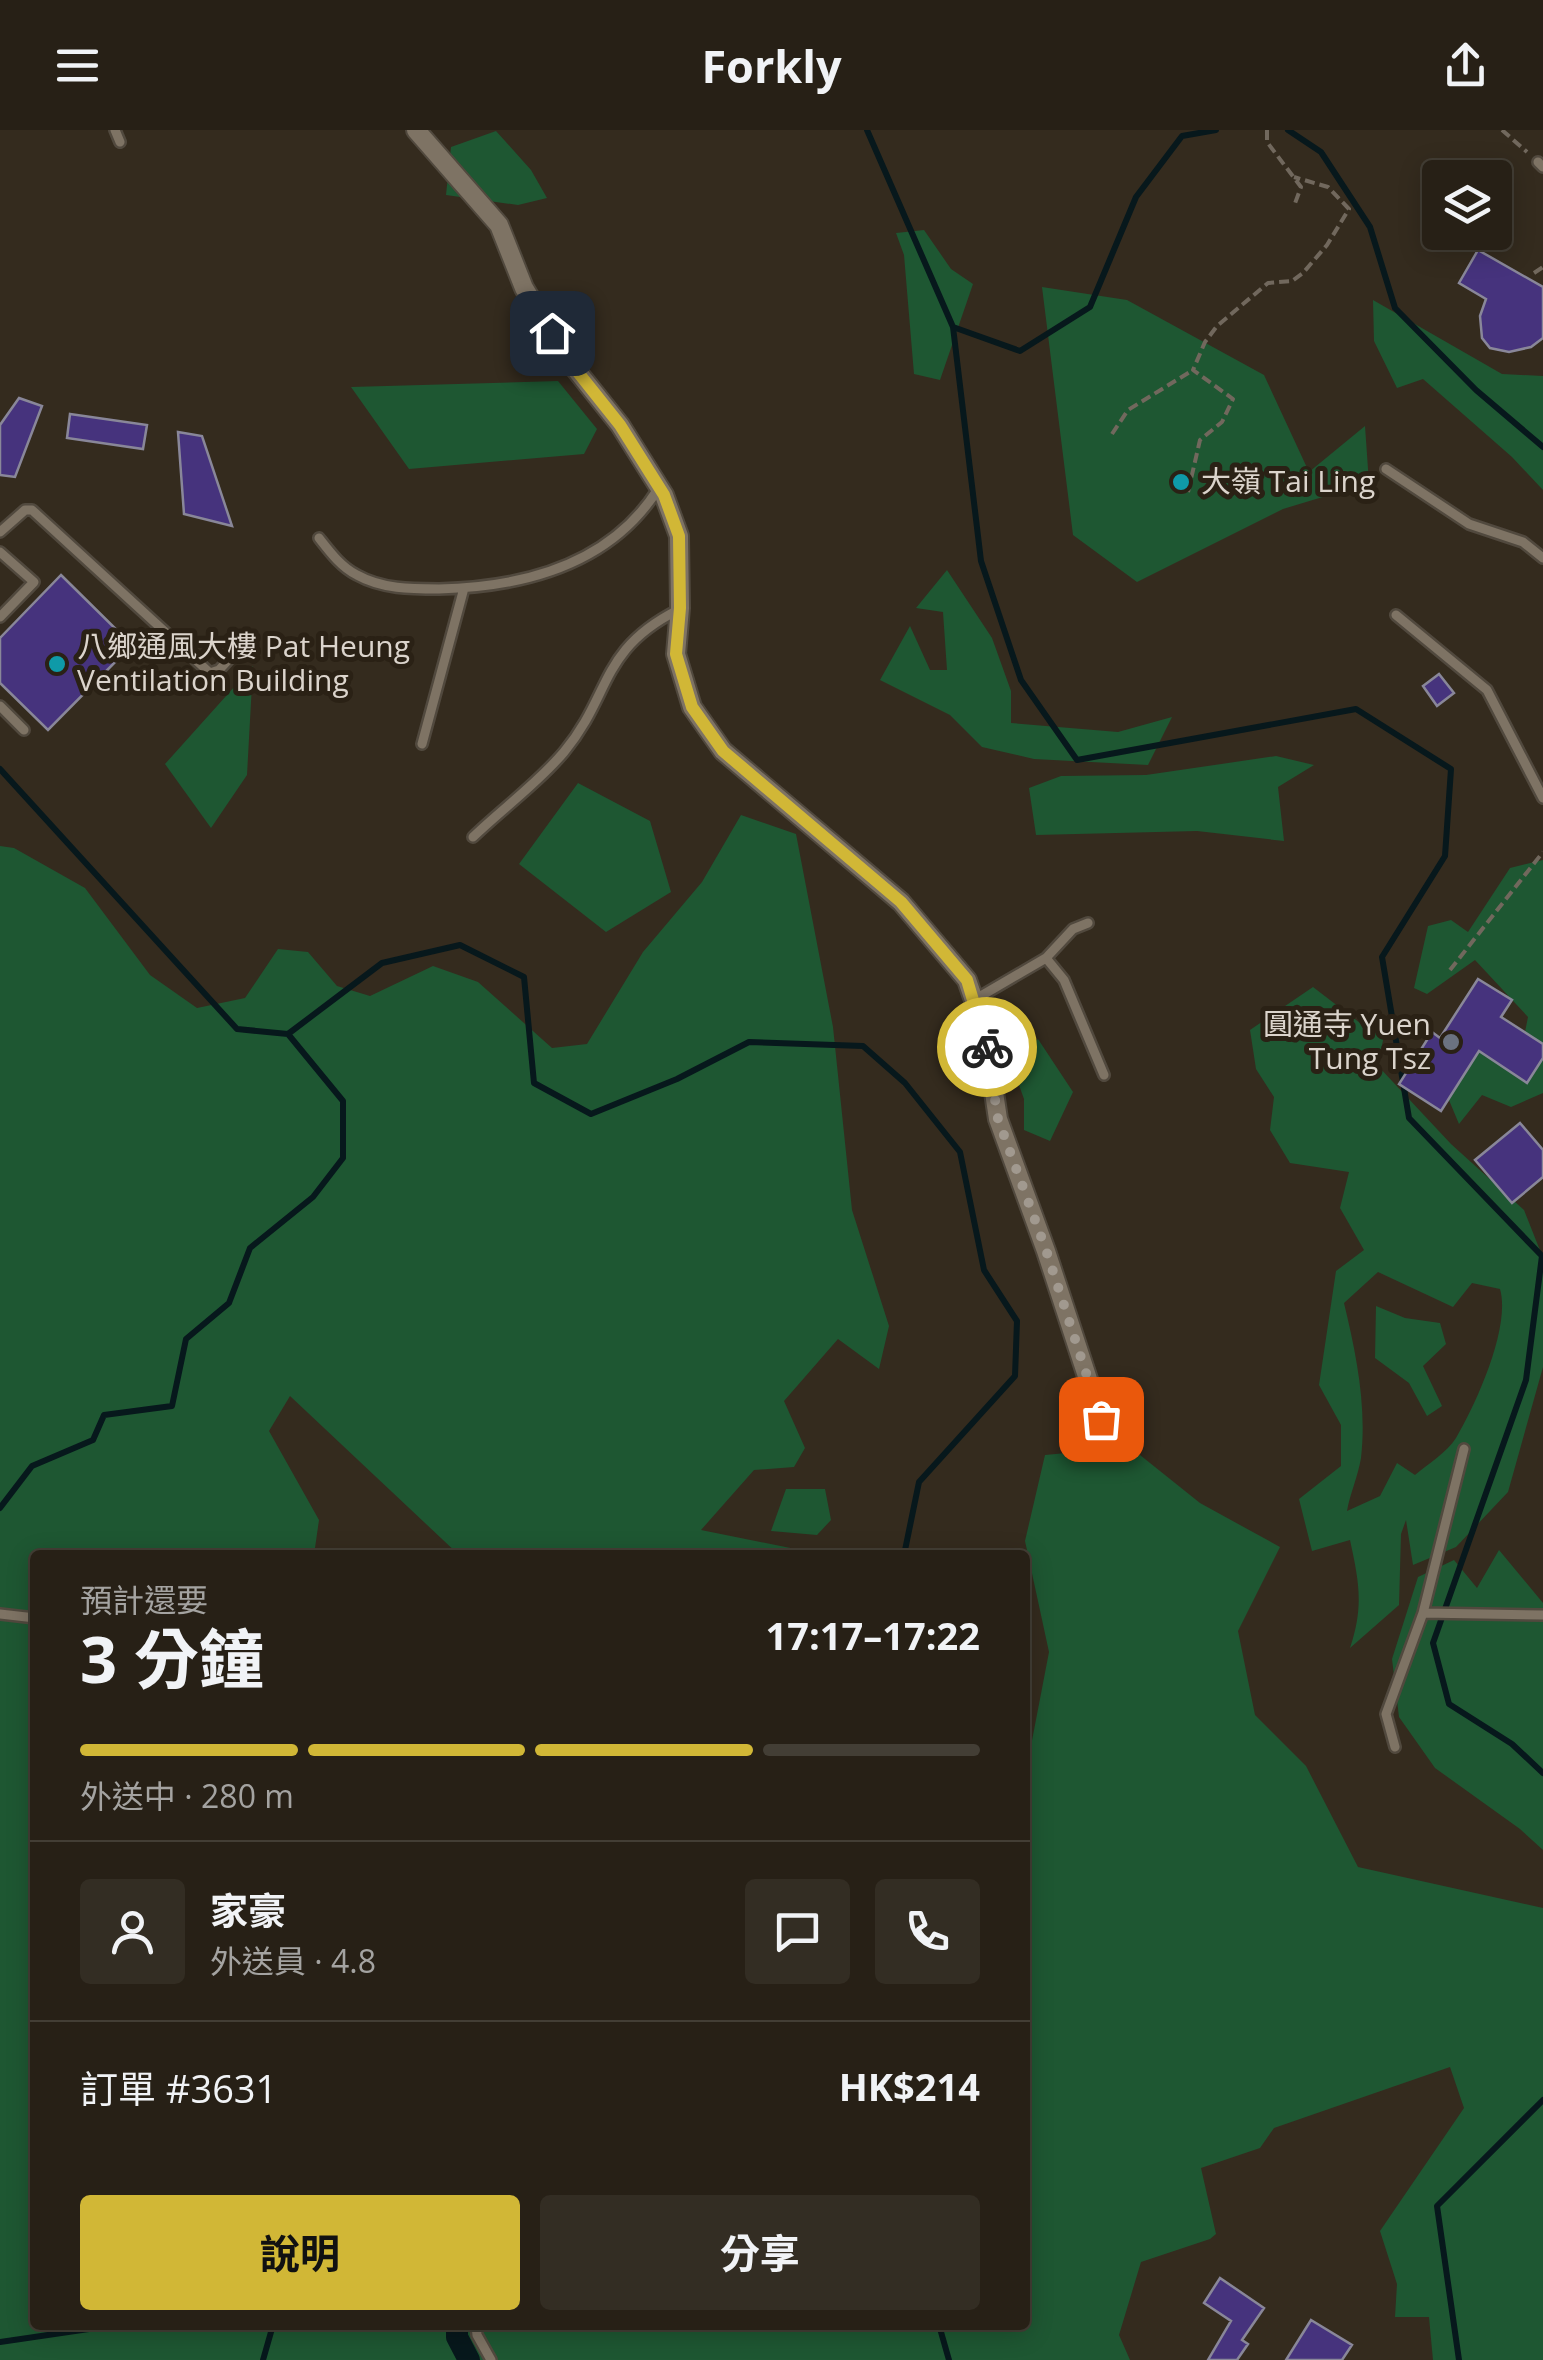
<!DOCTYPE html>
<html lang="zh-TW">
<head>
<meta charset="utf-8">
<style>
	body { margin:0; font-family:"Open Sans","Noto Sans TC",sans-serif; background:#332d23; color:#f1f3f6; height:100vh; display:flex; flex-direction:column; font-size:38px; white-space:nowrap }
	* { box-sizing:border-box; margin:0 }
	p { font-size:32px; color:#a4a3a1 }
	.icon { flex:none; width:55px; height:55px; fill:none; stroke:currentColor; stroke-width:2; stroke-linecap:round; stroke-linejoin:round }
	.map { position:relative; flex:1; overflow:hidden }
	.details { position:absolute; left:30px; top:1420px; width:1000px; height:780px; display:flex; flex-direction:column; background:#272016; border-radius:10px; box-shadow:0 5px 25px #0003,0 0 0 2px #433e35 }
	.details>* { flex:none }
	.tools { position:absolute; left:1422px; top:30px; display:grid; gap:20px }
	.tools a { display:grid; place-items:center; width:90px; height:90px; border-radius:10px; background:#272016; box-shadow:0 5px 25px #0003,0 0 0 2px #433e35; font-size:50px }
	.pin { position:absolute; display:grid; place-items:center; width:85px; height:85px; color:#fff; margin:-42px; border-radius:20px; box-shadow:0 5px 15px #0006 }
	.courier { position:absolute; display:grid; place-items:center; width:100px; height:100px; margin:-50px; border:8px solid #d1b736; border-radius:50%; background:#fff; color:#222; box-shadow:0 2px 12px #0007 }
	.headline em { font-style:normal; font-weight:700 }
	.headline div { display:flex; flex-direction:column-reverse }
	.headline { display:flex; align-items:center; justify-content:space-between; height:170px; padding:0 50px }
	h1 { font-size:65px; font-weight:700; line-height:75px }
	.bar { display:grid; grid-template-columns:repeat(4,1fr); gap:15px 10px; align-content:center; height:120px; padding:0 50px }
	.bar i { height:12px; border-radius:8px; background:#433e35 }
	.bar .active { background:#d1b736 }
	.bar p { grid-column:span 4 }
	.line { display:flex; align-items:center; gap:25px; padding:0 50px; border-top:2px solid #433e35 }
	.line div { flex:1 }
	.round { display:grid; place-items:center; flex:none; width:105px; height:105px; border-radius:10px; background:#332d23 }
	.button { display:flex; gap:20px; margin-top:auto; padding:20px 50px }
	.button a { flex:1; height:115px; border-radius:10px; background:#d1b736; color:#111; font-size:40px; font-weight:700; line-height:115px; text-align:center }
	.button a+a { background:#332d23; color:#f1f3f6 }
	header { display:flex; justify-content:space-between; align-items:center; height:130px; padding:0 50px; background:#272016; font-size:45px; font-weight:700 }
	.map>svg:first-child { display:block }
</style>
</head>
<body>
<header><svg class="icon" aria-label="menu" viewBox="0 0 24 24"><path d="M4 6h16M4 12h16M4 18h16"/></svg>Forkly<svg class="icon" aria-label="share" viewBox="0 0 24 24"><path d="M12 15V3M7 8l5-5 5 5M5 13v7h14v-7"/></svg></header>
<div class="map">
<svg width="1543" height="2230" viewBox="0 0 1543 2230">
	<rect width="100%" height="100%" fill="#342b1e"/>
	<path fill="#1e5732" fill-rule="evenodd" d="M 496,1 L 531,40 L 547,68 L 518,75 L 446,65 L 451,17 Z
		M 924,100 L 951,139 L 973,154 L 940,250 L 914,244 L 904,125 L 896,103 Z
		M 1042,157 L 1127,170 L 1264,245 L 1309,342 L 1365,296 L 1369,353 L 1283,379 L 1137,452 L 1073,405 Z
		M 1373,170 L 1502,244 L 1543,246 L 1543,360 L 1512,327 L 1423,249 L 1397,258 L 1374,211 Z
		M 558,251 L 597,299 L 584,324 L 409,339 L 351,257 Z
		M 947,440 L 992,508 L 1011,561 L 1011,593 L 1118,602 L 1172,587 L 1148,635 L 1034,629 L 982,617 L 950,585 L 880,550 L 910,496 L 930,540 L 947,540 L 943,482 L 916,478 Z
		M 253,536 L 247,645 L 211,698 L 165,634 Z
		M 1276,626 L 1314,635 L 1278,657 L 1284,711 L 1197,701 L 1036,705 L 1029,658 L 1061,646 L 1146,645 Z
		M 578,653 L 650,691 L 671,762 L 606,802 L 519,734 Z
		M 741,685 L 796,704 L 833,897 L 852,1080 L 889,1196 L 879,1239 L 838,1209 L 784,1271 L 805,1318 L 794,1337 L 754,1340 L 701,1400 L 825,1425 L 459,1425 L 290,1266 L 269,1301 L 319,1390 L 314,1425 L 35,1425 L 35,2195 L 1025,2195 L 1025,1647 L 1049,1522 L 1025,1411 L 1045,1325 L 1130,1317 L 1200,1373 L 1280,1417 L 1238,1501 L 1255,1585 L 1306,1636 L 1358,1737 L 1543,1778 L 1543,2230 L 1433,2230 L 1429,2187 L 1395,2187 L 1397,2154 L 1380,2101 L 1464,1978 L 1450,1937 L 1274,1998 L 1260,2018 L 1201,2038 L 1216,2104 L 1210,2109 L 1141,2132 L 1119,2205 L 1130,2230 L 0,2230 L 0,716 L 14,718 L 85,758 L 150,845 L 197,878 L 245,868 L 278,819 L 308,822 L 337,856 L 370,866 L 433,836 L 478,852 L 552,918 L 587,914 L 643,822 L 702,752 Z
		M 1543,730 L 1543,963 L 1511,977 L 1482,965 L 1459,994 L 1441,951 L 1480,881 L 1522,917 L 1528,887 L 1475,830 L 1427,864 L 1414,858 L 1428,796 L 1451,790 L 1468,802 L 1510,738 Z
		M 1313,857 L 1360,893 L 1385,900 L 1378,936 L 1451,1014 L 1524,1080 L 1543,1128 L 1543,1237 L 1508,1362 L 1456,1417 L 1413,1435 L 1406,1390 L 1401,1404 L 1399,1475 L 1350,1518 C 1364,1476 1359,1452 1350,1410 L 1312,1421 L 1299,1369 L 1341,1336 L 1341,1295 L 1319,1255 L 1336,1141 L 1364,1120 L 1340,1078 L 1349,1042 L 1290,1033 L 1270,1000 L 1274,967 L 1256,939 L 1250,900 ZM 1378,1142 L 1453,1177 L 1472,1153 L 1500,1159 C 1511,1197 1476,1274 1456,1308 C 1447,1322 1428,1334 1415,1345 L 1397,1333 L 1380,1366 L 1347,1381 C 1350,1364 1358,1346 1361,1328 C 1367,1276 1356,1223 1344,1173 Z
		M 1038,909 L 1073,962 L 1050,1011 L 1024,1000 L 1024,969 L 1010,930 Z
		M 1376,1176 L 1405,1188 L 1440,1193 L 1446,1214 L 1423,1236 L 1442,1276 L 1427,1286 L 1409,1253 L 1375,1228 Z
		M 786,1359 L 825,1359 L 831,1390 L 817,1405 L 771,1401 Z
		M 1499,1420 L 1543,1473 L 1543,1720 L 1520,1699 L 1435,1638 L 1399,1587 L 1392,1529 L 1418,1447 L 1454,1430 L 1477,1458 Z"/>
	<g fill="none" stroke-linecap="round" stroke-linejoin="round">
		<path stroke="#07181c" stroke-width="6" d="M 867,0 L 953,197 L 1020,221 L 1090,177 L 1136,67 L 1182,6 L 1216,0
			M 1288,0 L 1321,22 L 1370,97 L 1395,178 L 1476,260 L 1543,317
			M 953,197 L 981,431 L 1021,550 L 1077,630 L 1356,579 L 1451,639 L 1445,726 L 1382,827 L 1409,988 L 1542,1126 L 1526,1250 L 1433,1513 L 1449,1574 L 1512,1614 L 1543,1643
			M 0,639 L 237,899 L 288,904 L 343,971 L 343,1028 L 313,1067 L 250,1118 L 229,1173 L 186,1209 L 172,1276 L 104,1285 L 93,1310 L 32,1336 L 0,1378
			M 288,904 L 382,833 L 460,815 L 524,847 L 534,953 L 591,984 L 677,949 L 749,912 L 863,916 L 905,953 L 960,1022 L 984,1140 L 1017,1191 L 1015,1246 L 919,1352 L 904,1425
			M 939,2195 L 949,2230
			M 0,2212 L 116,2195
			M 263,2230 L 273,2195
			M 1459,2230 L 1437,2076 L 1543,1970"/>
		<path stroke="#07181c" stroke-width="22" d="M 457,2195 L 457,2207 L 469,2230"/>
	</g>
	<path fill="#46337d" stroke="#898799" stroke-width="2.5" d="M 1478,120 L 1543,157 L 1543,208 L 1531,217 L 1509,222 L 1490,218 L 1482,208 L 1480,186 L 1486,169 L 1459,153 Z
		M 19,268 L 42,276 L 15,347 L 0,345 L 0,295 Z
		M 70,284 L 147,295 L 143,319 L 67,308 Z
		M 178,302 L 202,306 L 232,396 L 184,384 Z
		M 61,445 L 132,515 L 48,600 L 0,553 L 0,508 Z
		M 1439,544 L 1454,563 L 1437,576 L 1423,556 Z
		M 1478,849 L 1512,870 L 1501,887 L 1543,914 L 1543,928 L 1527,953 L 1479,921 L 1441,981 L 1399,954 L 1432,902 L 1440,908 Z
		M 1520,993 L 1543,1020 L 1543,1047 L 1512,1073 L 1475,1030 Z
		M 1220,2148 L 1264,2178 L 1242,2210 L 1248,2214 L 1237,2230 L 1208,2230 L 1231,2191 L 1204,2173 Z
		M 1311,2190 L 1352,2215 L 1342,2230 L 1286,2230 Z"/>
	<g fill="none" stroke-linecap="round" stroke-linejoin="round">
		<g stroke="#51493e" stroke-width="14">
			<path id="service" d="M 115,0 L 120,12
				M 1538,32 L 1543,37
				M 1386,339 L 1469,394 L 1523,412 L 1543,428
				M 0,402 L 25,380 L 32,380 L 210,543 L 219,540 L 232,526
				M 319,408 C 330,422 341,437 357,445 C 382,459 411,459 439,459 C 524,457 610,435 658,359
				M 0,422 L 34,452 L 0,487
				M 1396,485 L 1487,560 L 1543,668
				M 0,576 L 24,600
				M 422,614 L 464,458
				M 473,707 C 502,679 538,653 564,622 C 612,564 599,520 678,480
				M 1046,828 L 1064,850 L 1104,945
				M 974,870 L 1046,828 L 1073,799 L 1088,793
				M 1464,1319 L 1423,1483 L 1543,1485
				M 0,1484 L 35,1488
				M 1395,1617 L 1386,1584 L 1423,1483
				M 476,2195 L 477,2205 L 491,2230"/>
		</g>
		<g stroke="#51493e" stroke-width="22">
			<path id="minor" d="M 416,0 L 499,95 L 524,158 L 565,226 L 620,295 L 664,365 L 679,406 L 680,478 L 676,524 L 692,577 L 723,621 L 901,772 L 967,850 L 985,902 L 998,989 L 1046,1121 L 1101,1289"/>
		</g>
		<path stroke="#71685d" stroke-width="4" stroke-dasharray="10 5" stroke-linecap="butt" d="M 1267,0 L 1267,12 L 1301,57 L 1294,76
			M 1502,0 L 1527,22
			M 1534,143 L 1543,137
			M 1112,304 L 1128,280 L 1193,240
			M 1188,362 L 1200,310 L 1222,292 L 1233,269 L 1193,240 L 1205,212 L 1217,196 L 1268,153 L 1292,151 L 1303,143 L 1327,115 L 1349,79 L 1328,57 L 1294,47
			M 1450,840 L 1543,722"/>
		<use href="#service" stroke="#7e7364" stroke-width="9"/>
		<use href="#minor" stroke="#7e7364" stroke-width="18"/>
	</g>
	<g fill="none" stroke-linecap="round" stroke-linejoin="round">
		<path stroke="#a1998f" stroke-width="10" stroke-dasharray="0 18" d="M 987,917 L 998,989 L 1046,1120 L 1101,1289"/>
		<path stroke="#d1b736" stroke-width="12" d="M 552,203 L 565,226 L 620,295 L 664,365 L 679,406 L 680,478 L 676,524 L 692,577 L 723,621 L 901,772 L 967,850 L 987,917"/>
	</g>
	<g fill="#0f9aa8" stroke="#2a2115" stroke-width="4">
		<circle cx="1181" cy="352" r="10"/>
		<circle cx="57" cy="534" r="10"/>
	</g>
	<circle fill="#6b7280" stroke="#2a2115" stroke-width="4" cx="1451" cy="912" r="10"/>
	<g text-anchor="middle" stroke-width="10" stroke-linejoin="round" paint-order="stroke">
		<g font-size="30" fill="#dbd4cc" stroke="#2a2115" text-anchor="start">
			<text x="1201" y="362">大嶺 Tai Ling</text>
			<text x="77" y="527">八鄉通風大樓 Pat Heung<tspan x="77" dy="34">Ventilation Building</tspan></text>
			<text x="1431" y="905" text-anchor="end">圓通寺 Yuen<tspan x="1431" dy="34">Tung Tsz</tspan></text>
		</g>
	</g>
</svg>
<div class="tools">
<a><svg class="icon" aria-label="layers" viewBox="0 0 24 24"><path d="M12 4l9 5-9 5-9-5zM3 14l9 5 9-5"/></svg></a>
</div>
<div class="pin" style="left:1101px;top:1289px;background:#ea580c"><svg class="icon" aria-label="bag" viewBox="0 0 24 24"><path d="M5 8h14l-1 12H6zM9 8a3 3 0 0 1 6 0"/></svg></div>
<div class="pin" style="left:552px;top:203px;background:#1f2937"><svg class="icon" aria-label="home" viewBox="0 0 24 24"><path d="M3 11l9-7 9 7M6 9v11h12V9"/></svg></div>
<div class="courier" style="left:987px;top:917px"><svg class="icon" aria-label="bike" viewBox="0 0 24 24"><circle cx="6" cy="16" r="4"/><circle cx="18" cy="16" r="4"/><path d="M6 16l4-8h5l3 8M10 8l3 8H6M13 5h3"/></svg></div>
<section class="details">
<div class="headline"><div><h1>3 分鐘</h1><p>預計還要</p></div><em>17:17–17:22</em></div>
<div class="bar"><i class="active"></i><i class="active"></i><i class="active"></i><i></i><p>外送中 · 280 m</p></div>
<div class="line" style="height:180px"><a class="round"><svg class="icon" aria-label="person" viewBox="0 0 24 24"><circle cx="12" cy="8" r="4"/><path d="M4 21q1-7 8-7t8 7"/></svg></a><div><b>家豪</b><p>外送員 · 4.8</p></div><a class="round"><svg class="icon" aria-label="chat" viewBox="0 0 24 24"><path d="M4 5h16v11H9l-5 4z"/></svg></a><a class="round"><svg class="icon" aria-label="phone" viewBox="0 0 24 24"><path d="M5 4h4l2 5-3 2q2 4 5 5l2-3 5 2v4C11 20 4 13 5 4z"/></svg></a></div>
<div class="line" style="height:130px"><div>訂單 #3631</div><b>HK$214</b></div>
<div class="button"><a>說明</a><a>分享</a></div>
</section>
</div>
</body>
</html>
